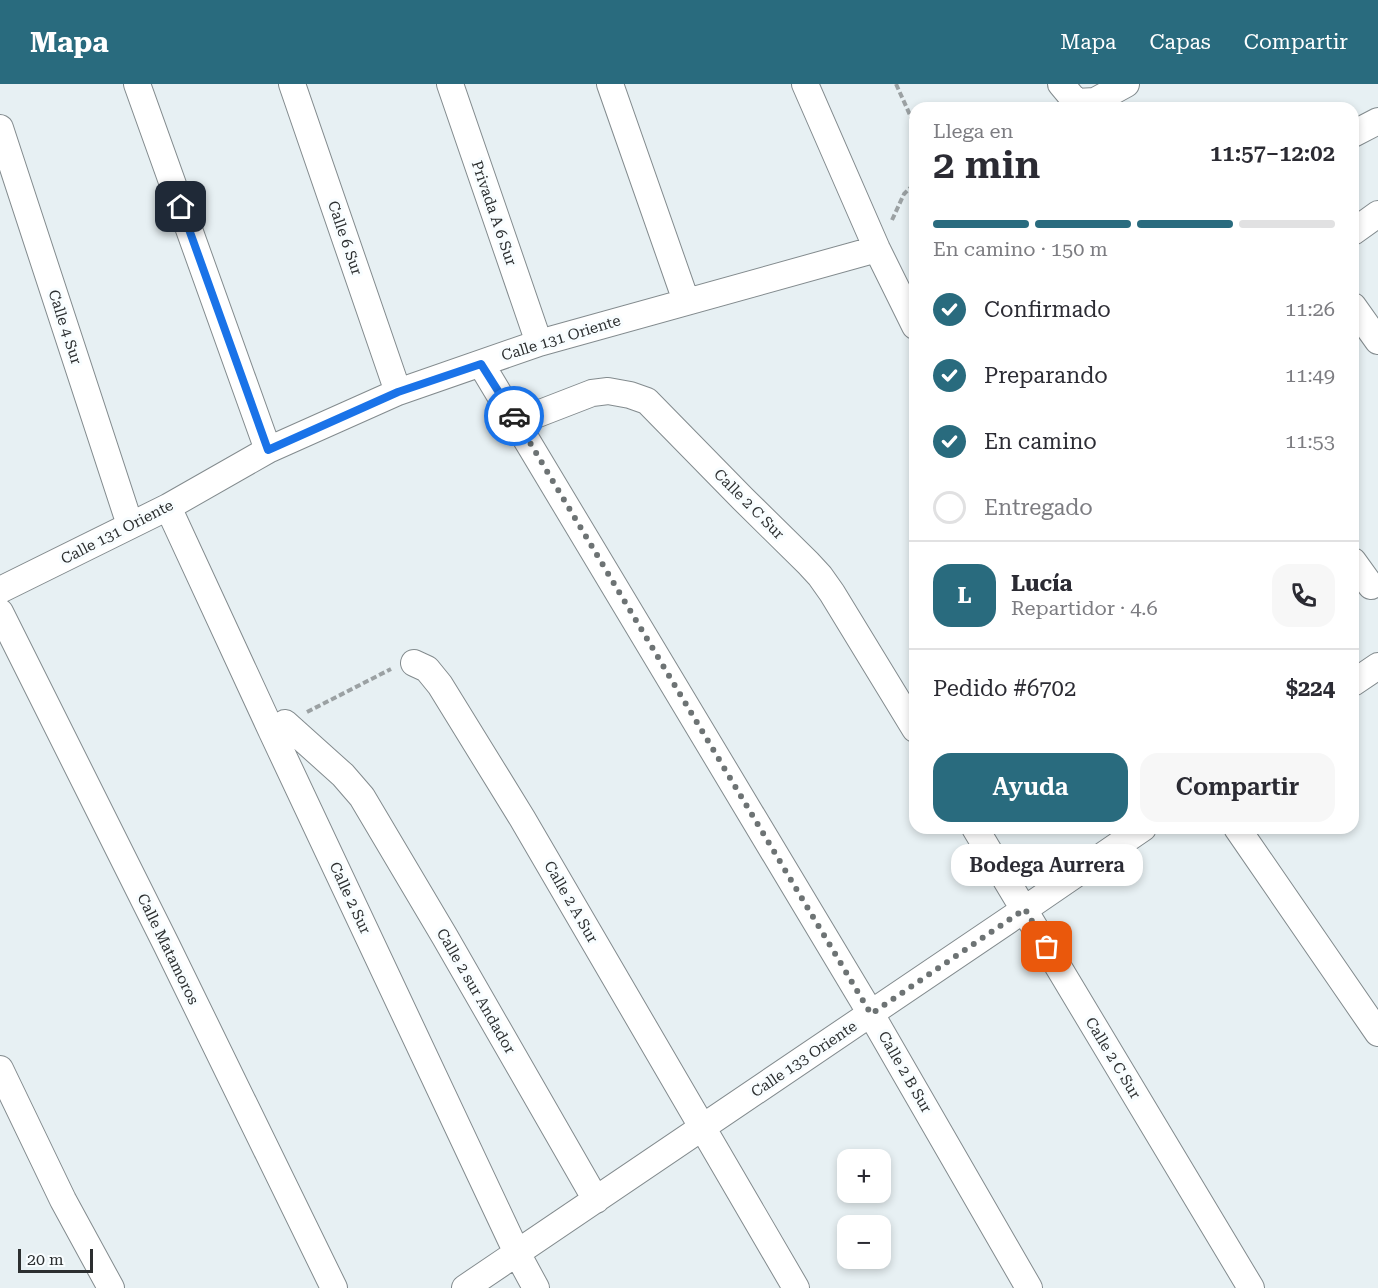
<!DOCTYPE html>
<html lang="es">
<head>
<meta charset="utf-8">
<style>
	body { margin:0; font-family:"Roboto Serif",serif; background:#f7f7f7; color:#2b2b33; height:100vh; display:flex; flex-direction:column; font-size:22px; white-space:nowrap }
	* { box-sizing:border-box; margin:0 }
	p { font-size:20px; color:#7c7c81 }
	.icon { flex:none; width:33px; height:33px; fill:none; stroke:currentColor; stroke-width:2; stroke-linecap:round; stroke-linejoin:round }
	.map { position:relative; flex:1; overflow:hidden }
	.panel { position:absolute; left:909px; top:18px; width:450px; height:732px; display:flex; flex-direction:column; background:#fff; border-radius:18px; box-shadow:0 3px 9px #0003 }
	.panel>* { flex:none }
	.tools { position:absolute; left:837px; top:1065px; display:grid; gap:12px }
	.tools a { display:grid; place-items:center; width:54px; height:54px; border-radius:12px; background:#fff; box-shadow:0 3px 9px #0003; font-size:30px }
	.scale { position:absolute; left:18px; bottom:15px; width:75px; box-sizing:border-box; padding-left:6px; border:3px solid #2c2f30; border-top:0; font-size:16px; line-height:21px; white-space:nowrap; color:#2c2f30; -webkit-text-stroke:4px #f8fdff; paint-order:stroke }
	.pin { position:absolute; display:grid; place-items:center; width:51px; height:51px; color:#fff; margin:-26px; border-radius:12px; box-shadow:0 3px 9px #0006 }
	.courier { position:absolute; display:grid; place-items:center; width:60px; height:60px; margin:-30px; border:4px solid #1a73e8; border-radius:50%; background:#fff; color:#222; box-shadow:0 2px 8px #0007 }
	.bubble { position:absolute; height:42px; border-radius:18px; background:#fff; box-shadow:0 3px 9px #0003; font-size:20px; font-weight:600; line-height:42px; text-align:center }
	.summary em { font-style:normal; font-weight:600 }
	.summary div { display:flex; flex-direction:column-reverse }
	.summary { display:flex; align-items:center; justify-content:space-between; height:102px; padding:0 24px }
	h1 { font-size:39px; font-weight:600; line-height:45px }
	.bar { display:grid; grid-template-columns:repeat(4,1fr); gap:9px 6px; align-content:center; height:72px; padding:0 24px }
	.bar i { height:8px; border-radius:4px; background:#e1e1e2 }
	.bar .active { background:#296b7e }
	.bar p { grid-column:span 4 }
	.line { display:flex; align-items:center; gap:15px; padding:0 24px; border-top:2px solid #e1e1e2 }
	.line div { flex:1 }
	.round { display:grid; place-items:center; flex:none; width:63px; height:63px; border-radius:18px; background:#f7f7f7 }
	ol { padding:0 24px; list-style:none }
	li { display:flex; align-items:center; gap:18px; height:66px }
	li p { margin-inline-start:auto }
	li .icon { padding:6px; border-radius:50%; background:#296b7e; color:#fff; stroke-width:4 }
	li:last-child { color:#7c7c81 }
	li i { width:33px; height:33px; border:3px solid #e1e1e2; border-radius:50% }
	.action { display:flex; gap:12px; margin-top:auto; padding:12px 24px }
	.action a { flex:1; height:69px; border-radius:18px; background:#296b7e; color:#fff; font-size:24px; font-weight:600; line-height:69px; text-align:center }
	.action a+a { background:#f7f7f7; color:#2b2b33 }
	header { display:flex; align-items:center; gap:36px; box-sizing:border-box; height:84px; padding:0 30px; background:#296b7e; color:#fff }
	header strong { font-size:28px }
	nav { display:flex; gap:33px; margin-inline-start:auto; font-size:21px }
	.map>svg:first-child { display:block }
</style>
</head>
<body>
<header>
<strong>Mapa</strong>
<nav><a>Mapa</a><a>Capas</a><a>Compartir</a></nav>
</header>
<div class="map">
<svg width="1378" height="1204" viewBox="0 0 1378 1204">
	<rect width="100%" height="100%" fill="#e7f0f3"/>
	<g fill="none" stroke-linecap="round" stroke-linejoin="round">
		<g stroke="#838b8e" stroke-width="28">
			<path id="minor" d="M 137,0 L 268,366
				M 292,0 L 398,308
				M 450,0 L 539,259
				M 610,0 L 686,217
				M 805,0 L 877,165 L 915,242
				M 1061,0 L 1076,18 L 1095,17 L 1126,0
				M 0,44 L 130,441
				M 1353,50 L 1378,37
				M 1353,148 L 1378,130
				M 1353,222 L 1378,257
				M 481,280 L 871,930 L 1029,1204
				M 517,338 L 592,309 L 608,307 L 630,311 L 647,317 L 743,415 L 808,479 L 820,492 L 832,509 L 915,645
				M 168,423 L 272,648 L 517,1169 L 536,1204
				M 1353,477 L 1371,502
				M 0,506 L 168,423 L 268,366 L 398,308 L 539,259 L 877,165
				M 0,528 L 166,860 L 334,1204
				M 414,579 L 427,585 L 440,601 L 522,734 L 796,1204
				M 1353,599 L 1378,582
				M 272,648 L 285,639 L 343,691 L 362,713 L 445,853 L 596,1116
				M 975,744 L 1251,1204
				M 1237,744 L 1378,949
				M 0,985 L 63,1116 L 111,1204
				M 465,1204 L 1025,825 L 1143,744"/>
		</g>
		<path stroke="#9ba1a3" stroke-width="4" stroke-dasharray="6 3" stroke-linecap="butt" d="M 896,0 L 915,42
			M 892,136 L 904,110 L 915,99
			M 307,628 L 391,585"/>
		<use href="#minor" stroke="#fff" stroke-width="26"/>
	</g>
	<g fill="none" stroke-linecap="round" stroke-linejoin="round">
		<path stroke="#6d7374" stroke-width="6" stroke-dasharray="0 10.8" d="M 514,332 L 871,930 L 1025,825 L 1047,863"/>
		<path stroke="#1a73e8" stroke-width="8" d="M 181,123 L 268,366 L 398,308 L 481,280 L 514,332"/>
	</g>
	<g text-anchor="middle" stroke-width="6" stroke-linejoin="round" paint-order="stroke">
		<g font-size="15" fill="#2c2f30" stroke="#f8fdff">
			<text transform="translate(494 129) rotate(71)" y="5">Privada A 6 Sur</text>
			<text transform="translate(345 154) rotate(71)" y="5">Calle 6 Sur</text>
			<text transform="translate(65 243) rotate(72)" y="5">Calle 4 Sur</text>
			<text transform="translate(561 254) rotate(-17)" y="5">Calle 131 Oriente</text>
			<text transform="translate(749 420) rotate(45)" y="5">Calle 2 C Sur</text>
			<text transform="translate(117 448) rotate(-27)" y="5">Calle 131 Oriente</text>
			<text transform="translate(350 814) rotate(65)" y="5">Calle 2 Sur</text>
			<text transform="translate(571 818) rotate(60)" y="5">Calle 2 A Sur</text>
			<text transform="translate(168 865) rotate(64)" y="5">Calle Matamoros</text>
			<text transform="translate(476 907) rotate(60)" y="5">Calle 2 sur Andador</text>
			<text transform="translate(1113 974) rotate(59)" y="5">Calle 2 C Sur</text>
			<text transform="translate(804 975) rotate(-34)" y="5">Calle 133 Oriente</text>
			<text transform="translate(905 988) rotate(60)" y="5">Calle 2 B Sur</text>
		</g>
	</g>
</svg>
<div class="tools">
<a>+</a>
<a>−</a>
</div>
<div class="scale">20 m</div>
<div class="pin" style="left:1047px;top:863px;background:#ea580c"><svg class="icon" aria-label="bag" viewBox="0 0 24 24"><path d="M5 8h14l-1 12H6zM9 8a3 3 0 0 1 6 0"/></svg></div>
<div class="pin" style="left:181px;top:123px;background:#1f2937"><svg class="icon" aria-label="home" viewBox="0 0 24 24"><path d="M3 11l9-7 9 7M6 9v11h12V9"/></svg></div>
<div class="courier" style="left:514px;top:332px"><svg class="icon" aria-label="car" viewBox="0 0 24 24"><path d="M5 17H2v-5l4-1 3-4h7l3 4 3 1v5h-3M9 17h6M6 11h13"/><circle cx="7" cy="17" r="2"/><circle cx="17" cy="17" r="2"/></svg></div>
<div class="bubble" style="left:951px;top:760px;width:192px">Bodega Aurrera</div>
<section class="panel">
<div class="summary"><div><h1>2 min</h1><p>Llega en</p></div><em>11:57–12:02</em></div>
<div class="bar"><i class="active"></i><i class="active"></i><i class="active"></i><i></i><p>En camino · 150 m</p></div>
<ol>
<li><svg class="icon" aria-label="check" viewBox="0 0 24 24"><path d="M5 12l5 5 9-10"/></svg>Confirmado<p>11:26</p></li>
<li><svg class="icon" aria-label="check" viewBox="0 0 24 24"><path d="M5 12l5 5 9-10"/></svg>Preparando<p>11:49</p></li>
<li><svg class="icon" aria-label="check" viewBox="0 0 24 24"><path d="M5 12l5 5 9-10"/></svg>En camino<p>11:53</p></li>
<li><i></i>Entregado</li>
</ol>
<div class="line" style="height:108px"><b class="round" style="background:#296b7e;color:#fff">L</b><div><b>Lucía</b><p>Repartidor · 4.6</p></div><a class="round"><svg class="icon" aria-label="phone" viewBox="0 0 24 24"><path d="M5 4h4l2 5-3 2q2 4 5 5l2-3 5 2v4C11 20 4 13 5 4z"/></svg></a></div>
<div class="line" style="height:78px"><div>Pedido #6702</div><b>$224</b></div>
<div class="action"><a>Ayuda</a><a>Compartir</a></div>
</section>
</div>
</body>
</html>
